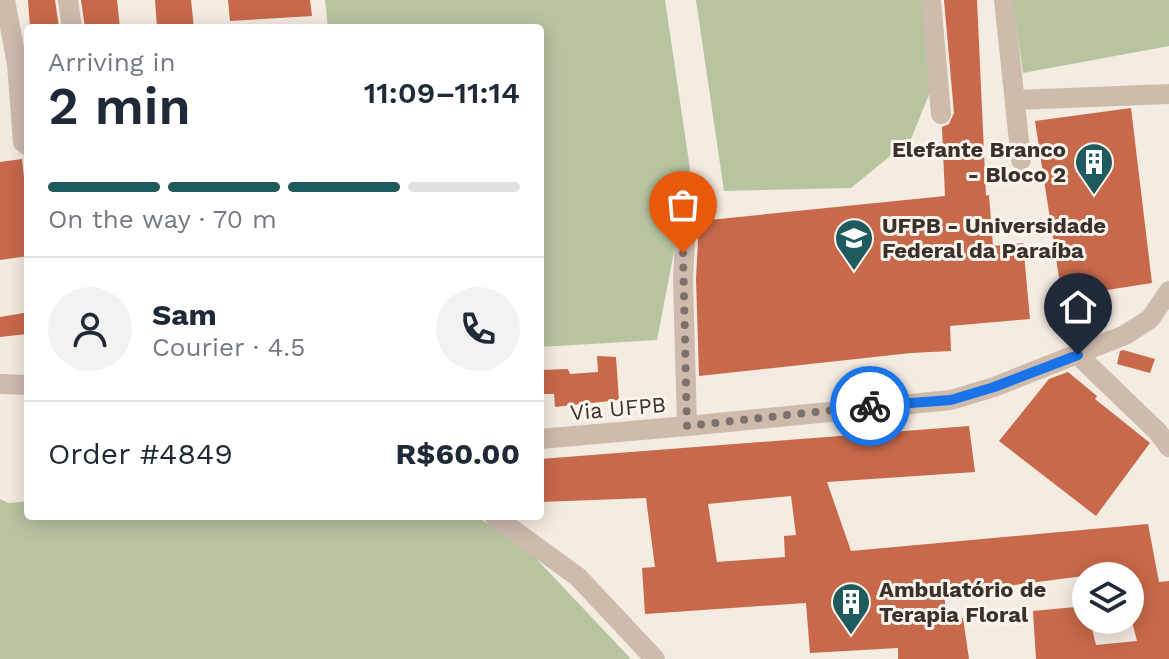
<!DOCTYPE html>
<html lang="en">
<head>
<meta charset="utf-8">
<style>
	body { margin:0; font-family:"Work Sans",sans-serif; background:#f2f2f3; color:#1f2937; height:100vh; display:flex; flex-direction:column; font-size:30px; white-space:nowrap }
	* { box-sizing:border-box; margin:0 }
	p { font-size:26px; color:#747a83 }
	.icon { flex:none; width:44px; height:44px; fill:none; stroke:currentColor; stroke-width:2; stroke-linecap:round; stroke-linejoin:round }
	.map { position:relative; flex:1; overflow:hidden }
	.sheet { position:absolute; left:24px; top:24px; width:520px; height:496px; display:flex; flex-direction:column; background:#fff; border-radius:8px; box-shadow:0 4px 20px #0003 }
	.sheet>* { flex:none }
	.fabs { position:absolute; left:1072px; top:562px; display:grid; gap:16px }
	.fabs a { display:grid; place-items:center; width:72px; height:72px; border-radius:50%; background:#fff; box-shadow:0 4px 20px #0003; font-size:40px }
	.pin { position:absolute; display:grid; place-items:center; width:68px; height:68px; color:#fff; margin:-82px -34px; border-radius:50% 50% 50% 0; rotate:-45deg; box-shadow:0 0 8px #0007 }
	.pin .icon { rotate:45deg }
	.courier { position:absolute; display:grid; place-items:center; width:80px; height:80px; margin:-40px; border:6px solid #1a73e8; border-radius:50%; background:#fff; color:#222; box-shadow:0 2px 10px #0007 }
	.summary em { font-style:normal; font-weight:600 }
	.summary div { display:flex; flex-direction:column-reverse }
	.summary { display:flex; align-items:center; justify-content:space-between; height:136px; padding:0 24px }
	h1 { font-size:52px; font-weight:600; line-height:60px }
	.bar { display:grid; grid-template-columns:repeat(4,1fr); gap:12px 8px; align-content:center; height:96px; padding:0 24px }
	.bar i { height:10px; border-radius:6px; background:#e0e1e3 }
	.bar .current { background:#1f5a5e }
	.bar p { grid-column:span 4 }
	.line { display:flex; align-items:center; gap:20px; padding:0 24px; border-top:2px solid #e0e1e3 }
	.line div { flex:1 }
	.round { display:grid; place-items:center; flex:none; width:84px; height:84px; border-radius:42px; background:#f2f2f3 }
	.map>svg:first-child { display:block }
</style>
</head>
<body>
<div class="map">
<svg width="1169" height="659" viewBox="0 0 1169 659">
	<rect width="100%" height="100%" fill="#f4ebe1"/>
	<path fill="#b8c4a0" d="M 325,0 L 665,0 L 690,169 L 657,340 L 540,347 L 540,28 L 328,28 Z
		M 696,0 L 927,0 L 935,80 L 911,139 L 851,188 L 724,191 Z
		M 1013,0 L 1169,0 L 1169,46 L 1023,73 Z
		M 0,499 L 9,503 L 28,501 L 28,516 L 476,516 L 529,551 L 631,659 L 0,659 Z"/>
	<path fill="#c8694b" fill-rule="evenodd" d="M 28,0 L 55,0 L 59,28 L 30,28 Z
		M 81,0 L 117,0 L 120,28 L 85,28 Z
		M 155,0 L 191,0 L 194,28 L 157,28 Z
		M 228,0 L 310,0 L 312,16 L 230,21 Z
		M 944,0 L 977,0 L 986,196 L 989,195 L 993,246 L 1023,243 L 1030,319 L 950,326 L 951,351 L 911,353 L 699,376 L 696,279 L 699,221 L 945,196 L 942,127 L 949,124 L 954,113 Z
		M 1131,108 L 1152,283 L 1062,297 L 1035,121 Z
		M 22,159 L 28,216 L 28,256 L 0,260 L 0,162 Z
		M 24,313 L 27,334 L 0,337 L 0,317 Z
		M 1123,350 L 1155,359 L 1150,373 L 1117,364 L 1120,351 Z
		M 597,356 L 616,357 L 619,400 L 555,407 L 554,394 L 540,394 L 540,370 L 568,369 L 570,374 L 598,372 Z
		M 1068,372 L 1097,396 L 1095,399 L 1150,443 L 1096,516 L 999,441 L 1049,379 Z
		M 969,426 L 975,472 L 827,482 L 851,551 L 1148,524 L 1159,582 L 1169,581 L 1169,659 L 1036,659 L 1033,611 L 1086,606 L 1086,620 L 1090,620 L 1096,645 L 1137,641 L 1130,614 L 1130,570 L 944,594 L 947,619 L 963,618 L 969,659 L 898,659 L 898,648 L 810,653 L 806,603 L 645,614 L 642,568 L 655,567 L 646,498 L 540,502 L 540,459 ZM 791,496 L 796,535 L 784,536 L 785,557 L 717,562 L 708,504 Z"/>
	<g fill="none" stroke-linecap="round" stroke-linejoin="round">
		<path stroke="#cdbbac" stroke-width="20" d="M 5,0 L 17,64 L 23,142 L 28,146
			M 68,0 L 72,28
			M 931,0 L 941,114
			M 1004,0 L 1021,160
			M 1015,100 L 1169,94
			M 1078,355 L 1158,432 L 1169,447
			M 0,384 L 28,385
			M 687,426 L 951,400 L 994,387 L 1125,335 L 1150,319 L 1169,291
			M 540,439 L 687,426 L 683,279 L 686,221
			M 494,516 L 578,577 L 655,659"/>
	</g>
	<g fill="none" stroke-linecap="round" stroke-linejoin="round">
		<path stroke="#7c716b" stroke-width="8" stroke-dasharray="0 14.4" d="M 683,253 L 687,426 L 870,406"/>
		<path stroke="#1a73e8" stroke-width="10" d="M 870,406 L 951,400 L 994,387 L 1078,355"/>
	</g>
	<defs>
		<g id="building-pin" transform="scale(2)"><path d="M0 17L-7.5 6A9.5 9.5 0 1 1 7.5 6Z" fill="#1f5a5e" stroke="#fbf5ee"/><path d="M-4-6H4V6H1V3H-1V6H-4ZM-2.5-4.3h1.7v1.8h-1.7ZM.8-4.3h1.7v1.8H.8ZM-2.5-1h1.7V.8h-1.7ZM.8-1h1.7V.8H.8Z" fill="#fff"/></g>
		<g id="university-pin" transform="scale(2)"><path d="M0 17L-7.5 6A9.5 9.5 0 1 1 7.5 6Z" fill="#1f5a5e" stroke="#fbf5ee"/><path d="M0-5L7-2L0 1L-7-2ZM-4 1L0 2.5L4 1V4Q0 6-4 4Z" fill="#fff"/></g>
	</defs>
	<g fill-rule="evenodd">
		<use href="#building-pin" x="1094" y="162"/>
		<use href="#university-pin" x="854" y="238"/>
		<use href="#building-pin" x="851" y="602"/>
	</g>
	<g text-anchor="middle" stroke-width="6" stroke-linejoin="round" paint-order="stroke">
		<g font-size="22" font-weight="bold" fill="#3b302b" stroke="#fbf5ee" text-anchor="start">
			<text x="1066" y="157" text-anchor="end">Elefante Branco<tspan x="1066" dy="25">- Bloco 2</tspan></text>
			<text x="882" y="233">UFPB - Universidade<tspan x="882" dy="25">Federal da Paraíba</tspan></text>
			<text x="879" y="597">Ambulatório de<tspan x="879" dy="25">Terapia Floral</tspan></text>
		</g>
		<g font-size="22" fill="#3b302b" stroke="#fbf5ee">
			<text transform="translate(618 408) rotate(-5)" y="8">Via UFPB</text>
		</g>
	</g>
</svg>
<div class="fabs">
<a><svg class="icon" aria-label="layers" viewBox="0 0 24 24"><path d="M12 4l9 5-9 5-9-5zM3 14l9 5 9-5"/></svg></a>
</div>
<div class="pin" style="left:683px;top:253px;background:#ea580c"><svg class="icon" aria-label="bag" viewBox="0 0 24 24"><path d="M5 8h14l-1 12H6zM9 8a3 3 0 0 1 6 0"/></svg></div>
<div class="pin" style="left:1078px;top:355px;background:#1f2937"><svg class="icon" aria-label="home" viewBox="0 0 24 24"><path d="M3 11l9-7 9 7M6 9v11h12V9"/></svg></div>
<div class="courier" style="left:870px;top:406px"><svg class="icon" aria-label="bike" viewBox="0 0 24 24"><circle cx="6" cy="16" r="4"/><circle cx="18" cy="16" r="4"/><path d="M6 16l4-8h5l3 8M10 8l3 8H6M13 5h3"/></svg></div>
<section class="sheet">
<div class="summary"><div><h1>2 min</h1><p>Arriving in</p></div><em>11:09–11:14</em></div>
<div class="bar"><i class="current"></i><i class="current"></i><i class="current"></i><i></i><p>On the way · 70 m</p></div>
<div class="line" style="height:144px"><a class="round"><svg class="icon" aria-label="person" viewBox="0 0 24 24"><circle cx="12" cy="8" r="4"/><path d="M4 21q1-7 8-7t8 7"/></svg></a><div><b>Sam</b><p>Courier · 4.5</p></div><a class="round"><svg class="icon" aria-label="phone" viewBox="0 0 24 24"><path d="M5 4h4l2 5-3 2q2 4 5 5l2-3 5 2v4C11 20 4 13 5 4z"/></svg></a></div>
<div class="line" style="height:104px"><div>Order #4849</div><b>R$60.00</b></div>
</section>
</div>
</body>
</html>
